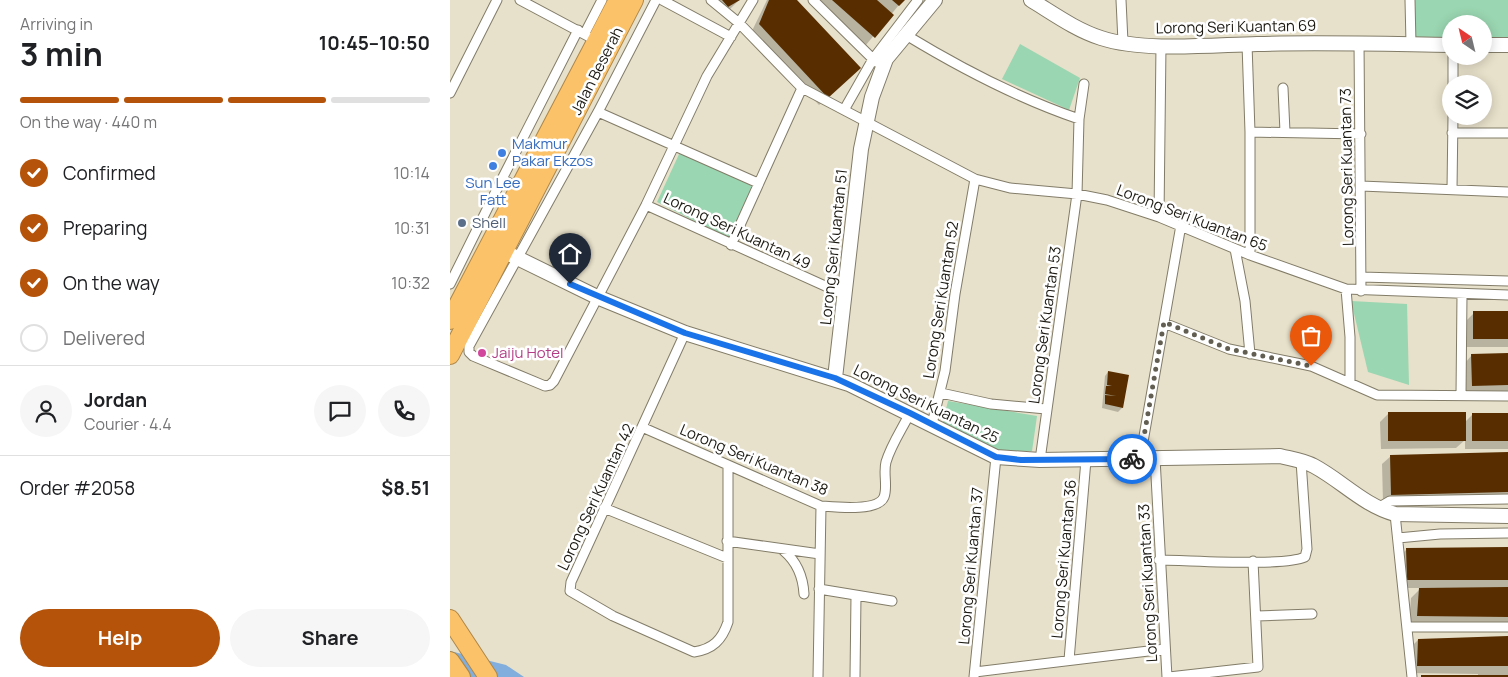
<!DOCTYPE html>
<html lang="en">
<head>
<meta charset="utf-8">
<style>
	body { margin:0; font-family:Manrope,sans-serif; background:#f6f6f6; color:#202124; height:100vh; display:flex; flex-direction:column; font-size:19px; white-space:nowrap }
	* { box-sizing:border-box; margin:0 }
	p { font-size:16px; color:#757577 }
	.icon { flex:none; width:28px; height:28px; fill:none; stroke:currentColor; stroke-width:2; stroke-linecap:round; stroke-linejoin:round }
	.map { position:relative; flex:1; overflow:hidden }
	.sheet { display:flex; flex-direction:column; background:#fff; width:450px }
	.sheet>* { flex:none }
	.needle { width:32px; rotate:325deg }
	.fabs { position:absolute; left:992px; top:15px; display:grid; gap:10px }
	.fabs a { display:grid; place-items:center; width:50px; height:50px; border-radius:50%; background:#fff; box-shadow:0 2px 12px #0003; font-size:25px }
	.pin { position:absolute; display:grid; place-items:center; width:42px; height:42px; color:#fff; margin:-51px -21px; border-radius:50% 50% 50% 0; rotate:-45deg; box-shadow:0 0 5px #0007 }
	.pin .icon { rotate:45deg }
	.courier { position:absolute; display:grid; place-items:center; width:50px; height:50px; margin:-25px; border:4px solid #1a73e8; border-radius:50%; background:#fff; color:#222; box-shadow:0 1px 6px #0007 }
	.overview em { font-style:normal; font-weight:700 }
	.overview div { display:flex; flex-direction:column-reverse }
	.overview { display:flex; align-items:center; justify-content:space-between; height:85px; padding:0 20px }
	h1 { font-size:32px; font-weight:700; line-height:38px }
	.bar { display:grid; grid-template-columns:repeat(4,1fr); gap:8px 5px; align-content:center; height:60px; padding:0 20px }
	.bar i { height:6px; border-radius:4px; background:#e0e0e0 }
	.bar .selected { background:#b45309 }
	.bar p { grid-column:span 4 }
	.line { display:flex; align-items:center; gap:12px; padding:0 20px; border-top:1px solid #e0e0e0 }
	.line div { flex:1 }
	.round { display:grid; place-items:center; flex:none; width:52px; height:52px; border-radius:26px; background:#f6f6f6 }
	ol { padding:0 20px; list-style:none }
	li { display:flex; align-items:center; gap:15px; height:55px }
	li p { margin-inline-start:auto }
	li .icon { padding:5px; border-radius:50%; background:#b45309; color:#fff; stroke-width:4 }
	li:last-child { color:#757577 }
	li i { width:28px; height:28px; border:2px solid #e0e0e0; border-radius:50% }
	.cta { display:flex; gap:10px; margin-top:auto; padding:10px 20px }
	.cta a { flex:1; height:58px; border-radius:30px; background:#b45309; color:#fff; font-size:20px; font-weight:700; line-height:58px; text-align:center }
	.cta a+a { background:#f6f6f6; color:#202124 }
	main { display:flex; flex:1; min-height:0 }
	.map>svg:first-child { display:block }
</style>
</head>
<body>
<main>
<section class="sheet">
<div class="overview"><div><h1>3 min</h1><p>Arriving in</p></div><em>10:45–10:50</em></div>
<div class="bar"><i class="selected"></i><i class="selected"></i><i class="selected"></i><i></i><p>On the way · 440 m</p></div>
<ol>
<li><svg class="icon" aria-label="check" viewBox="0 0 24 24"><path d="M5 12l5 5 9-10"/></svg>Confirmed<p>10:14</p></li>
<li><svg class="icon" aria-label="check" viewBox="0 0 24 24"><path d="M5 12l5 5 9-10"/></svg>Preparing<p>10:31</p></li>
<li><svg class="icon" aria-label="check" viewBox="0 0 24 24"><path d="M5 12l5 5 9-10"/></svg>On the way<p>10:32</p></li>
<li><i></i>Delivered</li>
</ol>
<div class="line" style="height:90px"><a class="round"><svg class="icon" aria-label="person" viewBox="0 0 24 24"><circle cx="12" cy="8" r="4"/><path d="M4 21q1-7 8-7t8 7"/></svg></a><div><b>Jordan</b><p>Courier · 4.4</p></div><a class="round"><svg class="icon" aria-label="chat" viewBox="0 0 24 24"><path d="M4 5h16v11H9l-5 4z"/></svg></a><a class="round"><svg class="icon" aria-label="phone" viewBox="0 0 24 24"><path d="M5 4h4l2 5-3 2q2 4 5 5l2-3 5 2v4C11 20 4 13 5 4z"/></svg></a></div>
<div class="line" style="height:65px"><div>Order #2058</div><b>$8.51</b></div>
<div class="cta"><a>Help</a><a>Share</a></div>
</section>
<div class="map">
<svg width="1058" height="677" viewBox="0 0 1058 677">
	<rect width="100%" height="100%" fill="#e7e0ca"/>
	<path fill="#9ad6b1" d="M 963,0 L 1058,0 L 1058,42 L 1034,41 L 1034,24 L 1001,24 L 1001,40 L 965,39 Z
		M 570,44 L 630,78 L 619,110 L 552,79 Z
		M 230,152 L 302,186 L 281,239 L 207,202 Z
		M 901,301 L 957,304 L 959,385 L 918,372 Z
		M 498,401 L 587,416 L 582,451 L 541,451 L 492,425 Z"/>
	<path fill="#81aedc" d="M 0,651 L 56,665 L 74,677 L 0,677 Z"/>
	<path fill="#0003" d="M 257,0 L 289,0 L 279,10 L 270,14 Z
		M 317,0 L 345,0 L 401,76 L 369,105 L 301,33 Z
		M 365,0 L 453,0 L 416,45 Z
		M 1024,313 L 1058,313 L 1058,347 L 1016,347 L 1016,321 Z
		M 1058,354 L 1058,392 L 1014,393 L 1014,364 L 1022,355 Z
		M 658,372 L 678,376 L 672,408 L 668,412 L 652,408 L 655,376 Z
		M 938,414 L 1014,423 L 1023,414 L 1058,414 L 1058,449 L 1015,449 L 1015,440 L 1006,448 L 931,449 L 930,422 Z
		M 1058,453 L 1058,499 L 933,502 L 932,464 L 941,456 Z
		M 1058,548 L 1058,625 L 959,623 L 961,598 L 971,588 L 949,588 L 949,557 L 957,549 Z
		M 1058,638 L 1058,677 L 970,677 L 1028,676 L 1028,674 L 959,673 L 960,648 L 968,640 Z"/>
	<path fill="#582e00" d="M 272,0 L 290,0 L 278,7 Z
		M 319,0 L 347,0 L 411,68 L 378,98 L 309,24 Z
		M 382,0 L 427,0 L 444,15 L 425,38 Z
		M 442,0 L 455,0 L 449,6 Z
		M 1023,311 L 1058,311 L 1058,339 L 1023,339 Z
		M 1058,353 L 1058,385 L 1022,386 L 1021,354 Z
		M 658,371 L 679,375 L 673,408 L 655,404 L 655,395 L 666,396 L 655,394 L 656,386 L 662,386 L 657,385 Z
		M 938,412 L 1016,412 L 1016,441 L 938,441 Z
		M 1022,413 L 1058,413 L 1058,441 L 1022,441 Z
		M 1058,452 L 1058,492 L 941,495 L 940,455 Z
		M 1058,547 L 1058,580 L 957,580 L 956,548 Z
		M 1058,587 L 1058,617 L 967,616 L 969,588 Z
		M 1058,636 L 1058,666 L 967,666 L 968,639 Z
		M 971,675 L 1058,675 L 1058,677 L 971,677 Z"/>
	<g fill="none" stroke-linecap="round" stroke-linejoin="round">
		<g stroke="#827c68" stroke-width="11">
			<path id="street" d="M 70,0 L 147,41
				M 206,0 L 148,112 L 19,346 L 19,352 L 23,356 L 95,386 L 100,385 L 104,381 L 196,205 L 257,76 L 303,0
				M 212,0 L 281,37
				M 261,0 L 289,23 L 352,88 L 525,179 L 560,188 L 627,194 L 657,200 L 709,217 L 800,255 L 896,289 L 1058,295
				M 363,0 L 426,62
				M 671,0 L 673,42
				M 960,0 L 961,44
				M 135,33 L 152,0
				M 456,35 C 512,69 567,98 629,119
				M 909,42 L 911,291
				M 797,44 L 800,132 L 800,255
				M 1003,84 L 1003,56
				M 833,88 L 835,132
				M 0,93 L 47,0
				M 394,110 L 423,59 L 468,0
				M 148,112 L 308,183
				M 800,132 L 911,134
				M 1002,133 L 1058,133
				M 911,186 L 1058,192
				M 69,188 L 52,179 L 128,30
				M 1002,189 L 1003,116
				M 196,205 L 395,295
				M 709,217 L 711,45
				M 281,245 L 352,88
				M 785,249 L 795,301 L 800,354
				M 911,277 L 1058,281
				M 0,284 L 52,179
				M 896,289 L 900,337 L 900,381
				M 714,323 L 779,349 L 861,366 L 927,395 L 1058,396
				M 235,333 L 121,582 L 120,591 L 163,616 L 244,652 C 263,649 272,640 278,622 L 278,467
				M 491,393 L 541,404 L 596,409
				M 1011,395 L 1012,295
				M 482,424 L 495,371 L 505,294 L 525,179
				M 194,428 L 371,506 C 385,507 428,512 434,497 C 438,487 433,473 436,462 C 441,445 452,429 460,413
				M 705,458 L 717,677
				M 690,459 L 731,225
				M 590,460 L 627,194 L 629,119 L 634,84
				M 154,508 L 277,558
				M 928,508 L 940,501 L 1058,499
				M 945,514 L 962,677
				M 948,538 L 990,534 L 1058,533
				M 277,541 L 370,554
				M 334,551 C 347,562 353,577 354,594
				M 709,560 C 739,560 833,567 855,557 L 857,549 L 851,461
				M 369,589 L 442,601
				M 807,616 L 862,614
				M 957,627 L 1058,627
				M 619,660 L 636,460
				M 525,672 L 715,649
				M 368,677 L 371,506
				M 405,677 L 406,596
				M 524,677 L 546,457
				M 719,677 L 808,667 L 803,561"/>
		</g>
		<g stroke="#827c68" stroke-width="16">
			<path id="secondary" d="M 581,0 C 604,14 626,30 651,38 C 694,52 762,45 807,44 C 872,42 936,44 1001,45
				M 1034,45 L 1058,45
				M 45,247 L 147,297 L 235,333 L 399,384 L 546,457 L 590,460 L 830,456 C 842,459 853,460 864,466 C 892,481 913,505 945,514 L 1058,516
				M 385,378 L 411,149 L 422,97 L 436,59 L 485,0"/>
		</g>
		<g stroke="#ad874a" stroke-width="20">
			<path id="highway" d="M 0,320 L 168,0
				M 0,355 L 184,0
				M 0,619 L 38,677
				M 0,661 L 11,677"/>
		</g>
		<use href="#street" stroke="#fff" stroke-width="9"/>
		<use href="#secondary" stroke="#fff" stroke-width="14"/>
		<use href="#highway" stroke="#fcc269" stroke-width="18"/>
	</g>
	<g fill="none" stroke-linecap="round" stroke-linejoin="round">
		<path stroke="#625f52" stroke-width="5" stroke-dasharray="0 9" d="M 682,459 L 690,459 L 714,322 L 779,349 L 861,366"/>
		<path stroke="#1a73e8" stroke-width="6" d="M 120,284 L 235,333 L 385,378 L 460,413 L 546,457 L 571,460 L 682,459"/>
	</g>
	<g fill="#3f7fe0" stroke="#fff" stroke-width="2">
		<circle cx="52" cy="153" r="5"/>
		<circle cx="43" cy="166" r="5"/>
	</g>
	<circle fill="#5c6f8a" stroke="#fff" stroke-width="2" cx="12" cy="223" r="5"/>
	<circle fill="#d1479c" stroke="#fff" stroke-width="2" cx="32" cy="353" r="5"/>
	<g text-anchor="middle" stroke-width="5" stroke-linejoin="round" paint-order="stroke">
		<g font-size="15" fill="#1b1911" stroke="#fff">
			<text transform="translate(786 27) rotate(-1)" y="5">Lorong Seri Kuantan 69</text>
			<text transform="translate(147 71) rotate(-63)" y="5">Jalan Beserah</text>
			<text transform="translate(897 167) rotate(-91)" y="5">Lorong Seri Kuantan 73</text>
			<text transform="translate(742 218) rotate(21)" y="5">Lorong Seri Kuantan 65</text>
			<text transform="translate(287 231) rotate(25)" y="5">Lorong Seri Kuantan 49</text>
			<text transform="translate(384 247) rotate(-84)" y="5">Lorong Seri Kuantan 51</text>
			<text transform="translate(491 300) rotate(-81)" y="5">Lorong Seri Kuantan 52</text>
			<text transform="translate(595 325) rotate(-82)" y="5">Lorong Seri Kuantan 53</text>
			<text transform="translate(476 404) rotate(26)" y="5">Lorong Seri Kuantan 25</text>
			<text transform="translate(304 460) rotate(23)" y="5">Lorong Seri Kuantan 38</text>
			<text transform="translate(146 497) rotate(-65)" y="5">Lorong Seri Kuantan 42</text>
			<text transform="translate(614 559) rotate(-85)" y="5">Lorong Seri Kuantan 36</text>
			<text transform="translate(521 566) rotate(-85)" y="5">Lorong Seri Kuantan 37</text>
			<text transform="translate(698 583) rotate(-93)" y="5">Lorong Seri Kuantan 33</text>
		</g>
		<g font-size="15" fill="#366cbe" stroke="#fff" text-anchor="start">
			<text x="62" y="149">Makmur<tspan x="62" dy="17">Pakar Ekzos</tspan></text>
			<text x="43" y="188" text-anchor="middle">Sun Lee<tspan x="43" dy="17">Fatt</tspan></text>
		</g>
		<g font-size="15" fill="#4e5e75" stroke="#fff" text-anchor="start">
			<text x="22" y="228">Shell</text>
		</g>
		<g font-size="15" fill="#b23c85" stroke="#fff" text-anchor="start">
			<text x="42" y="358">Jaiju Hotel</text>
		</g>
	</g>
</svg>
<div class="fabs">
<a><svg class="needle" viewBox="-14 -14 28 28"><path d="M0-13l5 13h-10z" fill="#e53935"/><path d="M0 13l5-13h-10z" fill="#757577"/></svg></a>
<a><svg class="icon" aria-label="layers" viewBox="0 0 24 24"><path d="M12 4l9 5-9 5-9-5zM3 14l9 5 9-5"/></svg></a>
</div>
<div class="pin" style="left:861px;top:366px;background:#ea580c"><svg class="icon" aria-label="bag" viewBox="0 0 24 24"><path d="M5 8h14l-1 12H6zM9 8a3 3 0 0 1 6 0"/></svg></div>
<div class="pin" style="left:120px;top:284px;background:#1f2937"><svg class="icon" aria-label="home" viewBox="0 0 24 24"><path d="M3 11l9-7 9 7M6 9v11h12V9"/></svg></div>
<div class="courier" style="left:682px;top:459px"><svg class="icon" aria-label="bike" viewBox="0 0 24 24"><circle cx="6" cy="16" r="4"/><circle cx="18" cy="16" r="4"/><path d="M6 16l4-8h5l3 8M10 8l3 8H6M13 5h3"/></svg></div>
</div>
</main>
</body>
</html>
